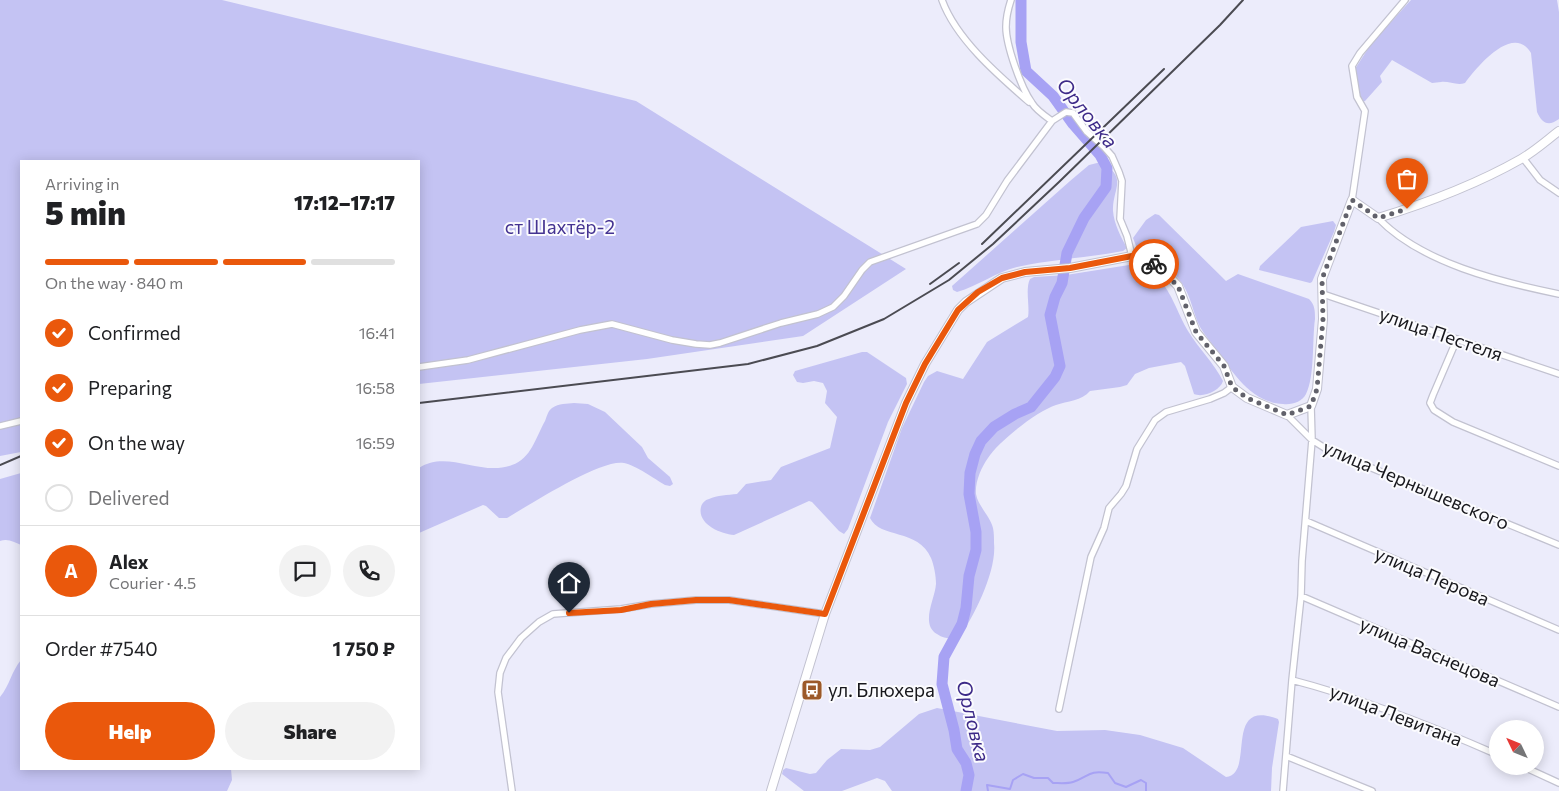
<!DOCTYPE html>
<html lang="en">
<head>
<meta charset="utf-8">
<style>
	body { margin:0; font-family:Commissioner,sans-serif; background:#f2f2f2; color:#202124; height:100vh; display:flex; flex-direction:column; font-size:19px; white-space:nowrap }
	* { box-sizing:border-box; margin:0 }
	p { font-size:16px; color:#757577 }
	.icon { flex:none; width:28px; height:28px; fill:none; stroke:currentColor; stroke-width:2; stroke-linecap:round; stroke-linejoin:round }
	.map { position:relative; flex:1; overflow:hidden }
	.drawer { position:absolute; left:20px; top:160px; width:400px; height:610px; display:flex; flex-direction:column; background:#fff; border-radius:0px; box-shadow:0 2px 12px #0003 }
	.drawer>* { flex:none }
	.needle { width:32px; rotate:313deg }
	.buttons { position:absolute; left:1489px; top:720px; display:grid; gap:10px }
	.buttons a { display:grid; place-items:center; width:55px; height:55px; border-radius:50%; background:#fff; box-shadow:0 2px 12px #0003; font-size:25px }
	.pin { position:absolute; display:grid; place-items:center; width:42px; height:42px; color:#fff; margin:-51px -21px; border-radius:50% 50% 50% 0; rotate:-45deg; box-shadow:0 0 5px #0007 }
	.pin .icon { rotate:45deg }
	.courier { position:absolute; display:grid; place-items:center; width:50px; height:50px; margin:-25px; border:4px solid #ea580c; border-radius:50%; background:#fff; color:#222; box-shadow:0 1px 6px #0007 }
	.headline em { font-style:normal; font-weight:800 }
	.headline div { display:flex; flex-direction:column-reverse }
	.headline { display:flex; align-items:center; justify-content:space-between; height:85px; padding:0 25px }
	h1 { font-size:32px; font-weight:800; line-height:38px }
	.bar { display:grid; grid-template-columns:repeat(4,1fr); gap:8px 5px; align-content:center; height:60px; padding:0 25px }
	.bar i { height:6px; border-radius:4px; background:#e0e0e0 }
	.bar .current { background:#ea580c }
	.bar p { grid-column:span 4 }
	.line { display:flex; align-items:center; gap:12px; padding:0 25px; border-top:1px solid #e0e0e0 }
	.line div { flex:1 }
	.round { display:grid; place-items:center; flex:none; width:52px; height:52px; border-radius:26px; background:#f2f2f2 }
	ol { padding:0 25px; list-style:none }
	li { display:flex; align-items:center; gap:15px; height:55px }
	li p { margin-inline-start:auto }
	li .icon { padding:5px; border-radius:50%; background:#ea580c; color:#fff; stroke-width:4 }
	li:last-child { color:#757577 }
	li i { width:28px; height:28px; border:2px solid #e0e0e0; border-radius:50% }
	.action { display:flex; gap:10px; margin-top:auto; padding:10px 25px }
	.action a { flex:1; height:58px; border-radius:30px; background:#ea580c; color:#fff; font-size:20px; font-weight:800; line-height:58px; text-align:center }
	.action a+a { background:#f2f2f2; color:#202124 }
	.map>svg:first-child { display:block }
</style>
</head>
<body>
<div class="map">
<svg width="1559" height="791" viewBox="0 0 1559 791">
	<rect width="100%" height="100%" fill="#ececfb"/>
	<path fill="#c4c3f3" d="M 0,0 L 222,0 L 636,101 L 906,269 L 803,336 L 647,359 L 419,384 L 419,161 L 21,161 L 21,452 L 0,456 Z
		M 1411,0 L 1557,0 L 1559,12 L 1559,119 C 1548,127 1542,123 1537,112 L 1531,53 C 1513,23 1477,67 1465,83 C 1457,86 1449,81 1441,82 C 1438,82 1435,83 1432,83 L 1392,60 L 1380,76 L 1382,82 L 1365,101 L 1360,102 L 1355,69 L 1371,44 Z
		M 1101,162 C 1129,178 1112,189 1113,211 C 1114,224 1121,237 1127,248 L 1123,251 C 1088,258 1052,259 1017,267 C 996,272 978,286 957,292 L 953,290 L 952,286 L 1070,181 L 1089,165 Z
		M 1155,214 L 1159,215 L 1226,281 L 1238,274 L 1309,299 C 1315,305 1315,311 1315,319 C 1312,340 1315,376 1306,394 C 1302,402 1292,405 1283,404 C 1251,403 1232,371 1215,348 C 1210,341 1204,334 1200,327 C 1193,313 1191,297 1183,285 C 1173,269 1155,257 1138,251 L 1133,238 L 1146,220 Z
		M 1333,221 L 1336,225 L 1334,232 L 1312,282 L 1310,283 L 1259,270 L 1260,266 L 1301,227 Z
		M 1129,265 C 1138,267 1147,269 1154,275 C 1171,288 1177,313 1188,331 C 1199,349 1214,363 1223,381 C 1220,391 1203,398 1194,394 L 1185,366 L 1181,362 L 1149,368 L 1135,374 L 1127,385 L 1120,387 L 1090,391 C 1082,401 1067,401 1056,405 C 1037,411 998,442 988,458 C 981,468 975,482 976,494 C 978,506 990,516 993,528 C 994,533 994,538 994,543 C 997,571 974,616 959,638 C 951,639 944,639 937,634 C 920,624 935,599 936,584 C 936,576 934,565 931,558 C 918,528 880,539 870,518 L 902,428 L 924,382 L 928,376 L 937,371 L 963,379 L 987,342 L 1028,317 C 1030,306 1025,289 1030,279 L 1034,277 L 1066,275 Z
		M 862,352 L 867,352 L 906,378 L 907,384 L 888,422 L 848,529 L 844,534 L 839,531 L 812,502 L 809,501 L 734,535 C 720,534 697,524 701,507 C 702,503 705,500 709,499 C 717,495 728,495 737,494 L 746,484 L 771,480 L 781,467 L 830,448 L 837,417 L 825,403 L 827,391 L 823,383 L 814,381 L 803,383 L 797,382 L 793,375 L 795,371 Z
		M 574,403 L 588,404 L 605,412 L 642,447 L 648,458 L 670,477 L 673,484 L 670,486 L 665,485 C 655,479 635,465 624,463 C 602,458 529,505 507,518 L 499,518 L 486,506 L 483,505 L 419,533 L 419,468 C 447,449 481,477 512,465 C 531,459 536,437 545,421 C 547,416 548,411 552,408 C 559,403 567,404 574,403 Z
		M 21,473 L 21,545 C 14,542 8,538 0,541 L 0,479 Z
		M 21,660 L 21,769 L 231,769 L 232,780 L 227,791 L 0,791 L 0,697 C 10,685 11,672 21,660 Z
		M 937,708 L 1057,731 L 1105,730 L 1140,735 L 1183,748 L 1226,777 C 1256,774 1222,698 1278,719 L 1279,722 L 1272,768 L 1271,791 L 892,791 L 885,781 L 877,778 L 842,791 L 804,791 L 782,774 L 783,770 L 786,768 L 810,774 L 816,773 L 827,760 L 841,749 L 870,750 L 880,747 L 919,714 Z"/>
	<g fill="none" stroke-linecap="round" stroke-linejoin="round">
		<path stroke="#a7a2f4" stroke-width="2" d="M 988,791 L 987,785 L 1010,789 L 1013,780 L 1023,774 L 1034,778 L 1048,778 L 1053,783 C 1059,783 1067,784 1073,782 C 1090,776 1088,770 1108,773 L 1115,783 L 1126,787 L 1141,780 L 1146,783 L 1146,791"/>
		<path stroke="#a7a2f4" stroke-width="11" d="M 966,791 L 969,775 L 966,763 L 957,749 L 954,730 L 942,684 L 944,657 L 962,624 L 966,608 L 969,576 L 976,550 L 976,532 L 969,494 L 970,473 L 975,454 L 981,441 L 994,427 L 1015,414 L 1031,407 L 1055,377 L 1060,366 L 1050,315 L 1055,297 L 1062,283 L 1067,253 L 1084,218 L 1106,187 L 1107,168 L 1100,155 L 1073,124 L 1053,96 L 1026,71 L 1021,42 L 1021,0"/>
		<g stroke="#c2c2d0" stroke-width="8">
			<path id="street" d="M 942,0 C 956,39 998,75 1029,102
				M 1011,0 C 1008,9 1006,17 1006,27 C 1006,45 1021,88 1032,103 C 1036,110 1045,116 1052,121 L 1066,112 L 1073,113 L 1087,132 L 1104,147 L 1112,156 L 1119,172 L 1122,181 L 1120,219 L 1127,236 L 1132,256
				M 1523,158 L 1540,180 L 1559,193
				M 1352,200 L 1365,111 L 1357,97 L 1352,66 L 1360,53 L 1405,0
				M 1378,218 C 1421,263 1500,282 1559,294
				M 1323,294 L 1559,374
				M 1457,339 L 1433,395 L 1430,403 L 1434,410 L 1453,422 L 1559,466
				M 419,367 L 468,360 L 580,330 L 612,324 L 672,340 L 696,344 L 710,345 L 720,343 L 781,323 L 818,314 L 833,307 L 844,296 L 862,270 L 870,262 L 977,224 L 986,215 L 1007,181 L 1052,121
				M 1287,415 L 1312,440 L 1328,450 L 1559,545
				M 0,426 L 21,421
				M 1306,521 L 1559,630
				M 1301,596 L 1559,707
				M 1292,680 C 1361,698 1432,726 1498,755
				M 1059,709 L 1091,557 L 1104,528 L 1109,508 L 1121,494 L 1126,486 L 1137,449 L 1155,420 L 1166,412 L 1210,399 L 1224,393 L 1232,387
				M 1286,756 L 1372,791
				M 1522,766 L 1559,783
				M 512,791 L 498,692 L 500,673 L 506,658 L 521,638 L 539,622 L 553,614 L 621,609 L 651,604 L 696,600 L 729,600 L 825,614
				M 1283,791 L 1292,680 L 1301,596 L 1302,561 L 1312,440 L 1311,406"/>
		</g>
		<g stroke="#c2c2d0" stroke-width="10">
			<path id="secondary" d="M 771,791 L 825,614 L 906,403 L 925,364 L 958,310 L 966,302 L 1002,278 L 1025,272 L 1070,268 L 1132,256 L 1146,259 L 1158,265 L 1178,286 L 1196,332 L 1224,366 L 1232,387 L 1247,398 L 1287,415 L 1311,406 L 1317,389 L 1323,319 L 1322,279 L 1352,200 L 1378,218 C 1427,203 1477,184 1521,159 C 1535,151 1547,140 1559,131"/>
		</g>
		<use href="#street" stroke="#fff" stroke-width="5.5"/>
		<use href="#secondary" stroke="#fff" stroke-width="8"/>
		<path stroke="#4b4b52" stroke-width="2" d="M 982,244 L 1164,69
			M 930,284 L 959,263
			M 419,403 L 748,364 L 817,346 L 884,319 L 949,280 L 993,244 L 1059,182 L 1220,25 L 1243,0
			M 0,465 L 21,456"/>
	</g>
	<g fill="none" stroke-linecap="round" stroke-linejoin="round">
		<path stroke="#62626b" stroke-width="5" stroke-dasharray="0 9" d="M 1154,264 L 1178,286 L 1196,332 L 1224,366 L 1232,387 L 1247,398 L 1287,415 L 1311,406 L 1317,389 L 1323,319 L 1322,279 L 1352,200 L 1378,218 L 1407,209"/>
		<path stroke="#ea580c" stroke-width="6" d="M 569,613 L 621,610 L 651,604 L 696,600 L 729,600 L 825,614 L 906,403 L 925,364 L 958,310 L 978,292 L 1002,278 L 1025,272 L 1070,268 L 1132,256 L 1146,259 L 1154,264"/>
	</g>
	<defs>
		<g id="bus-square" transform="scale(1.125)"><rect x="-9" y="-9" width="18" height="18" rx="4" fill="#9c5929" stroke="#fbfbfe"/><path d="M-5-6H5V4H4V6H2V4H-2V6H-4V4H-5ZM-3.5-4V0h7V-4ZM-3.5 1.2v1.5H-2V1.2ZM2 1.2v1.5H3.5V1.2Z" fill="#fff"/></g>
	</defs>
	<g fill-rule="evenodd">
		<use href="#bus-square" x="812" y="690"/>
	</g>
	<g text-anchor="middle" stroke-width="4" stroke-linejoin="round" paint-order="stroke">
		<g font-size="19" fill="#443391" stroke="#fbfbfe">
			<text x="560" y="234">ст Шахтёр-2</text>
		</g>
		<g font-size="19" fill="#18181d" stroke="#fbfbfe">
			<text transform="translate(1441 334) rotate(19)" y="7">улица Пестеля</text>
			<text transform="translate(1416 485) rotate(23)" y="7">улица Чернышевского</text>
			<text transform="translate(1432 576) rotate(23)" y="7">улица Перова</text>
			<text transform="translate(1430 652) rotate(23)" y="7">улица Васнецова</text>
			<text transform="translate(1396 715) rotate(21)" y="7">улица Левитана</text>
		</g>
		<g font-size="19" fill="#18181d" stroke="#fbfbfe" text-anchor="start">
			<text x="828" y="697">ул. Блюхера</text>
		</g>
		<g font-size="20" font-style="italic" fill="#3d2a88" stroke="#fbfbfe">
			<text transform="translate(1087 113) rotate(51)" y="7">Орловка</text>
			<text transform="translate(973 721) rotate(76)" y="7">Орловка</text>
		</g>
	</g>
</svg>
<div class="buttons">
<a><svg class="needle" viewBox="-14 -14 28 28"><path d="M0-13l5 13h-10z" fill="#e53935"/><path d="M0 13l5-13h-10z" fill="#757577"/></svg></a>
</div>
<div class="pin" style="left:1407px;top:209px;background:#ea580c"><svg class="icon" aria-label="bag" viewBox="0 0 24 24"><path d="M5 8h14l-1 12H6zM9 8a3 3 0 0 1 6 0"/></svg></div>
<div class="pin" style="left:569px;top:613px;background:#1f2937"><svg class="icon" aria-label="home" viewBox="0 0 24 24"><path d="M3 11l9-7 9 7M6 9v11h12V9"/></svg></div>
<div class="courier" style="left:1154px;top:264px"><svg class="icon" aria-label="bike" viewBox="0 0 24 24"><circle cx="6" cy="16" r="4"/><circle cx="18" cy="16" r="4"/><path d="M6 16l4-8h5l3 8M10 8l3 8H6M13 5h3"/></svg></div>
<section class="drawer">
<div class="headline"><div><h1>5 min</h1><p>Arriving in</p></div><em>17:12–17:17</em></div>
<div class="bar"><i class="current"></i><i class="current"></i><i class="current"></i><i></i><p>On the way · 840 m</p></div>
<ol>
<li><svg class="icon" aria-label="check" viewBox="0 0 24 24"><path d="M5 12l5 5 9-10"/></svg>Confirmed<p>16:41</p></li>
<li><svg class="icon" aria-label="check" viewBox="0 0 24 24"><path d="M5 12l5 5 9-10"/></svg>Preparing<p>16:58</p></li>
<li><svg class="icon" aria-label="check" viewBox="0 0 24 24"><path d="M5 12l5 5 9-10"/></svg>On the way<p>16:59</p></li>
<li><i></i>Delivered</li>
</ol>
<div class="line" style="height:90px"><b class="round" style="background:#ea580c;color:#fff">A</b><div><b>Alex</b><p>Courier · 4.5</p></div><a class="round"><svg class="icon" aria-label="chat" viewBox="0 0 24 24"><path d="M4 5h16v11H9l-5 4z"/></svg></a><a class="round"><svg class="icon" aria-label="phone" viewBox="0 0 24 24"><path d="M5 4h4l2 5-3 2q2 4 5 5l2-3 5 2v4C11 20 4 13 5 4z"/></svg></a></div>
<div class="line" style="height:65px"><div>Order #7540</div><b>1 750 ₽</b></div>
<div class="action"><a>Help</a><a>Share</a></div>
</section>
</div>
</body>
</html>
